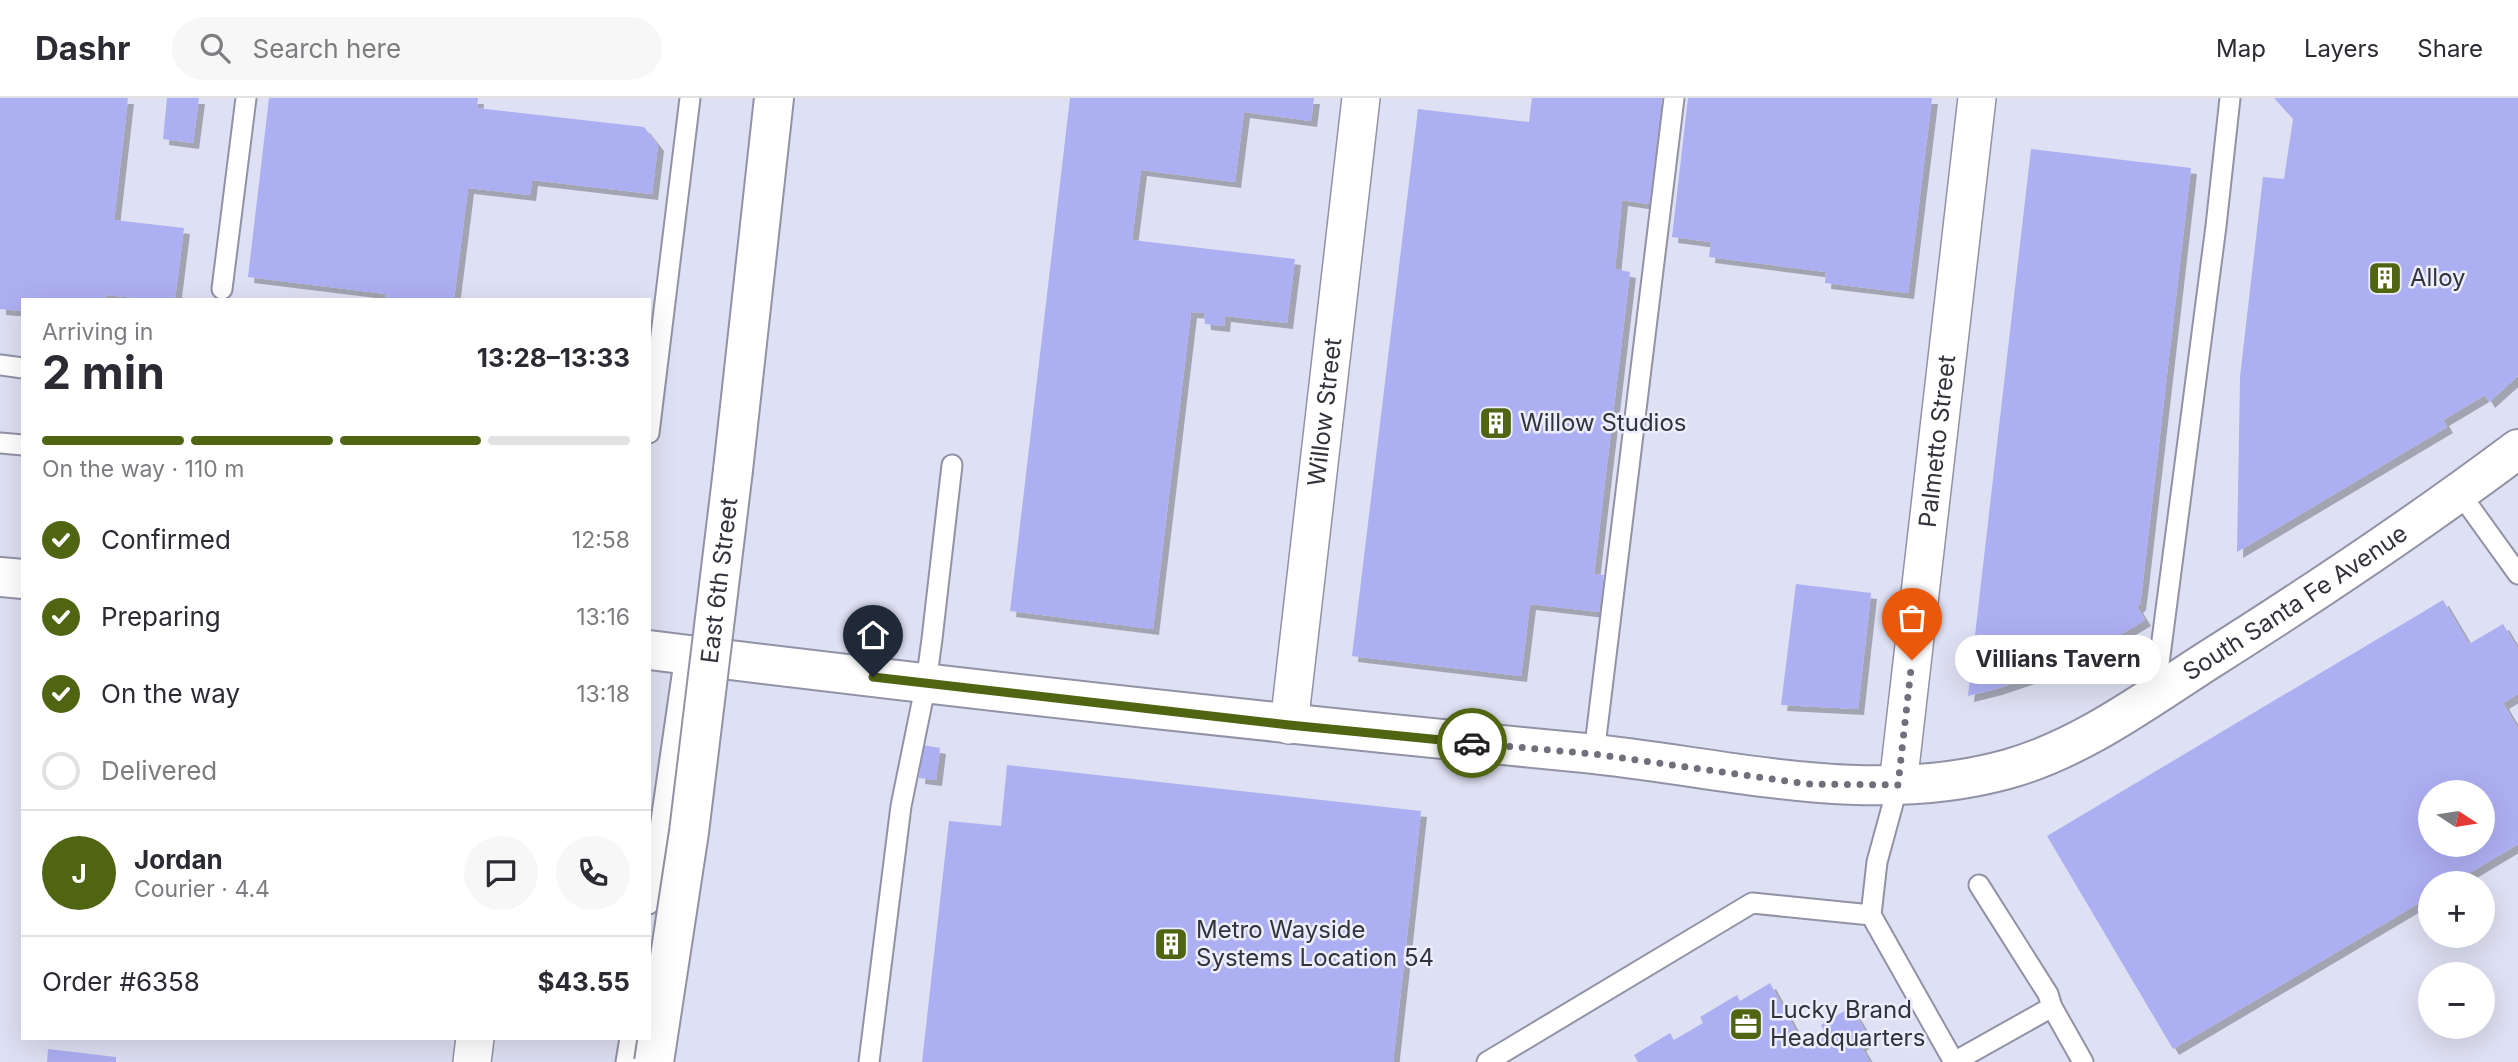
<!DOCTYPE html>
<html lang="en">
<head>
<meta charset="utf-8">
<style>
	body { margin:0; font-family:Inter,sans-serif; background:#f7f7f7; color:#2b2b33; height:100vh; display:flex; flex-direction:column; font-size:26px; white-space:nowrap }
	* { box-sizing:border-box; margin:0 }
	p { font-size:23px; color:#7c7c81 }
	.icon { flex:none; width:38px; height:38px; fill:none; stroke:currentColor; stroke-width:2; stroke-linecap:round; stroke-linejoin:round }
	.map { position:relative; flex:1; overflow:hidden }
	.sheet { position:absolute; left:21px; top:200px; width:630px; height:742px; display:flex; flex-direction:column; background:#fff; border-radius:0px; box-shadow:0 7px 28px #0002 }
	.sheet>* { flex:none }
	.needle { width:46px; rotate:102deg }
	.buttons { position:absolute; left:2418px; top:682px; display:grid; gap:14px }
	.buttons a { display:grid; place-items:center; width:77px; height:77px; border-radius:50%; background:#fff; box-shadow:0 7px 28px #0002; font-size:35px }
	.pin { position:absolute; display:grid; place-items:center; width:60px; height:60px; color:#fff; margin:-72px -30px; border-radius:50% 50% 50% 0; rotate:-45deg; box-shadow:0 0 7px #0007 }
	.pin .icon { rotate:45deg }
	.courier { position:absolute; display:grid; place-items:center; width:70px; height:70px; margin:-35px; border:5px solid #506512; border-radius:50%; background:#fff; color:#222; box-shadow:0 2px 9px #0007 }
	.bubble { position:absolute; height:49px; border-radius:24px; background:#fff; box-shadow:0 7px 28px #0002; font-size:23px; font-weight:700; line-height:49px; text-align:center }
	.headline em { font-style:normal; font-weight:700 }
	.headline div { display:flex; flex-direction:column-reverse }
	.headline { display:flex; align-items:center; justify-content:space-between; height:119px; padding:0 21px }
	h1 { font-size:46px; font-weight:700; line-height:52px }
	.bar { display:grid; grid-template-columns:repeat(4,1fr); gap:10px 7px; align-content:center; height:84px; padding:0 21px }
	.bar i { height:9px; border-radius:5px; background:#e1e1e2 }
	.bar .current { background:#506512 }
	.bar p { grid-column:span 4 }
	.line { display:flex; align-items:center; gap:18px; padding:0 21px; border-top:2px solid #e1e1e2 }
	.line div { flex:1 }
	.round { display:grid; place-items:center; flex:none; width:74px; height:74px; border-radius:37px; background:#f7f7f7 }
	ol { padding:0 21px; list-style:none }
	li { display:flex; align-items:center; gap:21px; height:77px }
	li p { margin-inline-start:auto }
	li .icon { padding:7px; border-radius:50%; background:#506512; color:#fff; stroke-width:4 }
	li:last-child { color:#7c7c81 }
	li i { width:38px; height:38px; border:4px solid #e1e1e2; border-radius:50% }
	header { display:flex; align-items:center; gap:42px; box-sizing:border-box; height:98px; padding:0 35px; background:#fff; border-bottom:2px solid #e1e1e2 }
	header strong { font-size:33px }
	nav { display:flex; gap:38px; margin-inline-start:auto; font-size:24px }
	.search { width:490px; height:63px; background:#f7f7f7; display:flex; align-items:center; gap:18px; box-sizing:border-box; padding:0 24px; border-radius:38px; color:#7c7c81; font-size:26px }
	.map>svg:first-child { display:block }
</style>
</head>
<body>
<header>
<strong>Dashr</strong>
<div class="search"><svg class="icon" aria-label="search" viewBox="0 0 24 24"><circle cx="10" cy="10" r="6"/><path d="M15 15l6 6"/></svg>Search here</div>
<nav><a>Map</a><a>Layers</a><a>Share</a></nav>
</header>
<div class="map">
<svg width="2518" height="964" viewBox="0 0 2518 964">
	<defs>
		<filter id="shadow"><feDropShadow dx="6" dy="6" stdDeviation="0" flood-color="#0004"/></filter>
	</defs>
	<rect width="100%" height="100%" fill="#dee0f3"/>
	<path fill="#adaff3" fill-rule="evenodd" filter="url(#shadow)" d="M 0,0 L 128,0 L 114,122 L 184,130 L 175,201 L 145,201 L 107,197 L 105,201 L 23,201 L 23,213 L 0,211 Z
		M 167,0 L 199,0 L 193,45 L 163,41 Z
		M 269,0 L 478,0 L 477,10 L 644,29 L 658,47 L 652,96 L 532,82 L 530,97 L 468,90 L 454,201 L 385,201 L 386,196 L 248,179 Z
		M 1070,0 L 1314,0 L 1311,23 L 1244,14 L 1235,84 L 1141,72 L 1132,142 L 1295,161 L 1287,225 L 1225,218 L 1224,228 L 1205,226 L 1204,215 L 1191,214 L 1153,531 L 1010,513 Z
		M 1532,0 L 1662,0 L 1649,106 L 1622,102 L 1615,171 L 1630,174 L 1594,476 L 1604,477 L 1599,514 L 1530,506 L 1521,578 L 1352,558 L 1418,11 L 1529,24 Z
		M 1688,0 L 1932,0 L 1908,195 L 1825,185 L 1826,174 L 1709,159 L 1711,144 L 1672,139 Z
		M 2274,0 L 2518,0 L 2518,278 L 2489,304 L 2485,297 L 2443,322 L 2447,329 L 2237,454 L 2240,279 L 2263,79 L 2284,81 L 2293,21 Z
		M 2031,51 L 2191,70 L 2143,483 L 2140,506 L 2137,509 L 2145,522 L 2071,566 L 1996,591 L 1968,598 Z
		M 1796,486 L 1871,495 L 1858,611 L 1781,607 Z
		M 2443,502 L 2469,546 L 2503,526 L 2518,551 L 2518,596 L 2503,605 L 2518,631 L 2518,746 L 2451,786 L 2431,786 L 2431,798 L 2173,951 L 2047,738 ZM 2431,695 L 2483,695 L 2483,747 L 2431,747 Z
		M 923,647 L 940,650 L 936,682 L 919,680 Z
		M 1007,667 L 1421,713 L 1393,964 L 922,964 L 949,723 L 1001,728 Z
		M 1770,885 L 1804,948 L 1825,936 L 1821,927 L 1851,909 L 1870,941 L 1860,947 L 1870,964 L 1638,964 L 1634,957 L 1670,935 L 1674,942 L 1703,925 L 1700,919 L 1737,897 L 1740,903 Z
		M 48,951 L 116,959 L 116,964 L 47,964 Z"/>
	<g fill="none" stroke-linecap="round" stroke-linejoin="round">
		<g stroke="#9192a5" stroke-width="23">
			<path id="lane" d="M 222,191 L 246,0
				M 0,267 L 23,270
				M 649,335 L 690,0
				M 0,345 L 23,347
				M 2459,394 L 2518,476
				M 2155,596 L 2216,128 L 2230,0
				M 1594,656 L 1674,0
				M 1898,687 L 1877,764 L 1871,817 L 1954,964
				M 649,806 L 685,557
				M 2052,909 L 2083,964
				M 626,964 L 630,940
				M 869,964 L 901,708 L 926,585 L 932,541 L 952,367
				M 1487,964 L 1752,805 L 1871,817
				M 1954,964 L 2052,909 L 2048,896 L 1979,787"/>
		</g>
		<g stroke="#9192a5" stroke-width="40">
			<g id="street">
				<path id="s1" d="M 1289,627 L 1361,0"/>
				<path id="s2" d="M 1898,687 L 1977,0"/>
				<path d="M 472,964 L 475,940"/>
			</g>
		</g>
		<g stroke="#9192a5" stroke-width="42">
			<g id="secondary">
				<path d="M 0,479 L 23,481"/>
				<path id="s3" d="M 649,552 C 961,591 1273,625 1585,655 C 1725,669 1868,710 2008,671 C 2080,651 2145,603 2207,563 C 2313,496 2418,426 2518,351"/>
			</g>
		</g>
		<g stroke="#9192a5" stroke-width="42">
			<path id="primary" d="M 733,372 L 774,0"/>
		</g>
		<use href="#lane" stroke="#fff" stroke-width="19"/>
		<use href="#street" stroke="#fff" stroke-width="37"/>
		<use href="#secondary" stroke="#fff" stroke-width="38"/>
		<use href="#primary" stroke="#fff" stroke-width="38"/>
		<g stroke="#9192a5" stroke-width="42" stroke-linecap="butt">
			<g id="primary-bridge">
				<path id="s4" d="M 654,964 L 689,734 L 733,372"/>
			</g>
		</g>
		<use href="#primary-bridge" stroke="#fff" stroke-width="38"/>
	</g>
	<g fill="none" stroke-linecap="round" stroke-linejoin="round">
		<path stroke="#6f707b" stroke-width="7" stroke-dasharray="0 12.6" d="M 1472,645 L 1594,656 L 1807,686 L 1898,687 L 1912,562"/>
		<path stroke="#506512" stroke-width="9" d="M 873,579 L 1289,627 L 1472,645"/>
	</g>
	<defs>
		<g id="building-square" transform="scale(1.75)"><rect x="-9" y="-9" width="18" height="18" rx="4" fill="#506512" stroke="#ecedfd"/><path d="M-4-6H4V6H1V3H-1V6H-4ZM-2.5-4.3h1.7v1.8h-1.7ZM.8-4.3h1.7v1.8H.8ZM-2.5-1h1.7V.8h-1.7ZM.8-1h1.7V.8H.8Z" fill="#fff"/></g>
		<g id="office-square" transform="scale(1.75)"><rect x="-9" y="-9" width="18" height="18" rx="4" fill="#506512" stroke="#ecedfd"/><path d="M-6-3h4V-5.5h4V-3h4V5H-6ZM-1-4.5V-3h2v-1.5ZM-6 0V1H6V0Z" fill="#fff"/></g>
	</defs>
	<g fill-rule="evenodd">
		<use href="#building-square" x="2385" y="180"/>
		<use href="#building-square" x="1496" y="325"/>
		<use href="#building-square" x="1171" y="846"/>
		<use href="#office-square" x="1746" y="926"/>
	</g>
	<g text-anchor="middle" stroke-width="5" stroke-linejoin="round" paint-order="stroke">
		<g font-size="24" fill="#33343b" stroke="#ecedfd" text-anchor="start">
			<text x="2410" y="188">Alloy</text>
			<text x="1520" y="333">Willow Studios</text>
			<text x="1196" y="840">Metro Wayside<tspan x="1196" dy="28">Systems Location 54</tspan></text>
			<text x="1770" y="920">Lucky Brand<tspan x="1770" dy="28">Headquarters</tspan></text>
		</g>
		<g font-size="24" fill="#33343b" stroke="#ecedfd">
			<text dy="8" stroke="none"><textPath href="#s1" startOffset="315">Willow Street</textPath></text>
			<text dy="8" stroke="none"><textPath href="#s2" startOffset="346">Palmetto Street</textPath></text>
			<text dy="8" stroke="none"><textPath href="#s4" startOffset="486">East 6th Street</textPath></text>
			<text dy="8" stroke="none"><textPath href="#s3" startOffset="1701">South Santa Fe Avenue</textPath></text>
		</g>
	</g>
</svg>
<div class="buttons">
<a><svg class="needle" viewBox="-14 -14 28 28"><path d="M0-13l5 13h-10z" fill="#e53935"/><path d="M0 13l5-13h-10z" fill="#7c7c81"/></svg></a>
<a>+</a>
<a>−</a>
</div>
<div class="pin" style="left:1912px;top:562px;background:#ea580c"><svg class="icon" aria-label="bag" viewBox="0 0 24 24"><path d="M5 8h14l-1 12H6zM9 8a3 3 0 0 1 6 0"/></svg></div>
<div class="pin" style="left:873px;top:579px;background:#1f2937"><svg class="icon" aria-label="home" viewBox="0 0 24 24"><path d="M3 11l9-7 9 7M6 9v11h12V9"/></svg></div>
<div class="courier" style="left:1472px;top:645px"><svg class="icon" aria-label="car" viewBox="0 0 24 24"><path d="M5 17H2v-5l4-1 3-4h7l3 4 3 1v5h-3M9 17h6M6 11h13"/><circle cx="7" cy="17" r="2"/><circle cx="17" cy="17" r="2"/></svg></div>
<div class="bubble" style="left:1955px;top:537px;width:206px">Villians Tavern</div>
<section class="sheet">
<div class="headline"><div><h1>2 min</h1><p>Arriving in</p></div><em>13:28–13:33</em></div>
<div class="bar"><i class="current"></i><i class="current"></i><i class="current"></i><i></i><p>On the way · 110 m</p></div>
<ol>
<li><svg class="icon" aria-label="check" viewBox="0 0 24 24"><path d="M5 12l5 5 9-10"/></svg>Confirmed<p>12:58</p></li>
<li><svg class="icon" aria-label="check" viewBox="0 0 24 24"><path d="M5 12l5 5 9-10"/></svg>Preparing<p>13:16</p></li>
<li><svg class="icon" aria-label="check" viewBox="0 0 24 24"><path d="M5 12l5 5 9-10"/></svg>On the way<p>13:18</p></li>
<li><i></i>Delivered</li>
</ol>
<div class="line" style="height:126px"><b class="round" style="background:#506512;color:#fff">J</b><div><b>Jordan</b><p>Courier · 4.4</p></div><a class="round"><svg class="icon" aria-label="chat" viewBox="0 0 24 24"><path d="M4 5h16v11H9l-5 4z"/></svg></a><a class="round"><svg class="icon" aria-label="phone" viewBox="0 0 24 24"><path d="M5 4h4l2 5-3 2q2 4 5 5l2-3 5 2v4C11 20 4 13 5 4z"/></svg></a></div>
<div class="line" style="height:91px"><div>Order #6358</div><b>$43.55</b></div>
</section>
</div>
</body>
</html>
